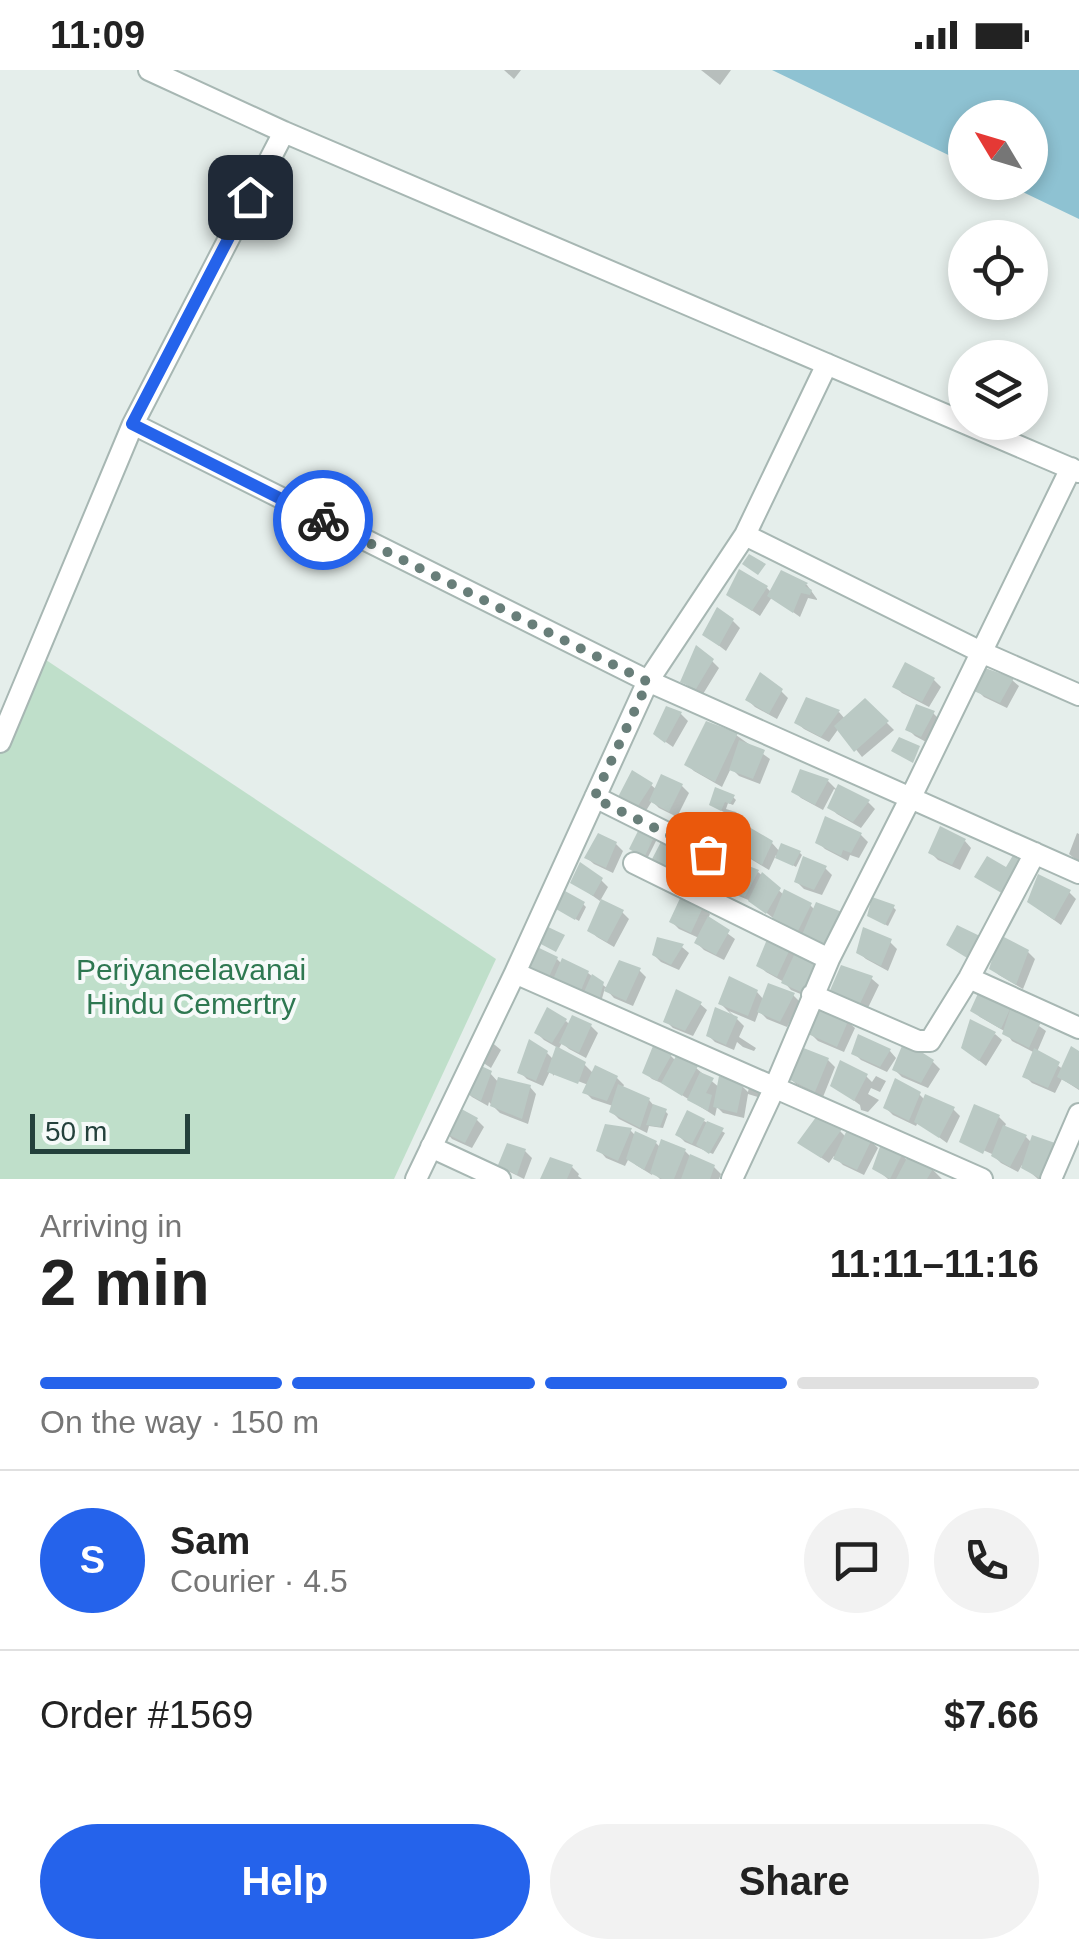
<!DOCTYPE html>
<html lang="en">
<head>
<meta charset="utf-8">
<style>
	body { margin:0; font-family:Arial,sans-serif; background:#f2f2f2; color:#222; height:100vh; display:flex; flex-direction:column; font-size:38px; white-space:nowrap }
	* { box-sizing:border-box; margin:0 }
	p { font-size:32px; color:#767676 }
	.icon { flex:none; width:55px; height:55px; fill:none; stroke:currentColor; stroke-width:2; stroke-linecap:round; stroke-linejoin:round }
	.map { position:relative; height:1109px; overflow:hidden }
	.details { display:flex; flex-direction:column; background:#fff; flex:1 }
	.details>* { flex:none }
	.needle { width:65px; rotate:308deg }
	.tools { position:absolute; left:948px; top:30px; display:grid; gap:20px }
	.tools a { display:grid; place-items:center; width:100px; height:100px; border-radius:50%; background:#fff; box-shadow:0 5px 15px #0003; font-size:50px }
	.scale { position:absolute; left:30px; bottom:25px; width:160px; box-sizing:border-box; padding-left:10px; border:5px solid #24413c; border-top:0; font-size:28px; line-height:35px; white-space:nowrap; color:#24413c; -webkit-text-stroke:8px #f6faf9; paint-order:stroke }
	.pin { position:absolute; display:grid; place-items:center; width:85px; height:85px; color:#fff; margin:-42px; border-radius:20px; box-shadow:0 5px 15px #0006 }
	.courier { position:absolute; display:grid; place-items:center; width:100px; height:100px; margin:-50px; border:8px solid #2563eb; border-radius:50%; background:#fff; color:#222; box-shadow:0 2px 12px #0007 }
	.overview em { font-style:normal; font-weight:600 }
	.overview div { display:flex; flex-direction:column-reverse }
	.overview { display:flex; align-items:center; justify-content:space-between; height:170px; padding:0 40px }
	h1 { font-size:65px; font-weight:600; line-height:75px }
	.bar { display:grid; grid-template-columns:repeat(4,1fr); gap:15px 10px; align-content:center; height:120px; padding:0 40px }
	.bar i { height:12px; border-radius:8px; background:#e0e0e0 }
	.bar .current { background:#2563eb }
	.bar p { grid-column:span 4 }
	.line { display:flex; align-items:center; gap:25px; padding:0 40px; border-top:2px solid #e0e0e0 }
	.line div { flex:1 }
	.round { display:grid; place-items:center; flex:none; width:105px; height:105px; border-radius:52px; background:#f2f2f2 }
	.cta { display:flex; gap:20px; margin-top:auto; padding:20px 40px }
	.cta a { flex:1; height:115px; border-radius:60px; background:#2563eb; color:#fff; font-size:40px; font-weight:600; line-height:115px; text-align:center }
	.cta a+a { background:#f2f2f2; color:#222 }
	.status { display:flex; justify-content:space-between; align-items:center; height:70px; padding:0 50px; background:#fff; direction:ltr }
	.status svg { height:28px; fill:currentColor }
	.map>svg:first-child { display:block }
</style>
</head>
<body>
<div class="status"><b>11:09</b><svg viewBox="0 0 49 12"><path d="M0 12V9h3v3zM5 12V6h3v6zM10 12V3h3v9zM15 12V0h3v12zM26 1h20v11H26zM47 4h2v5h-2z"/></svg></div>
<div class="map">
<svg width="1079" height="1109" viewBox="0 0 1079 1109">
	<rect width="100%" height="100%" fill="#e5eeeb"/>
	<path fill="#bfdfca" d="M 37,584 L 496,889 L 394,1109 L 0,1109 L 0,672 Z"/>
	<path fill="#8ec2d2" d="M 772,0 L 1079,0 L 1079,149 L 1004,113 L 1030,112 L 1030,48 L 965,48 L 965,93 Z"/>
	<path fill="#0003" d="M 504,0 L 521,0 L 514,9 Z
		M 701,0 L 731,0 L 720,15 Z
		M 782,503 L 807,515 L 817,529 L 817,530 L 808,528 L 800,547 L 772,527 L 760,546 L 729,525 L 767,518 L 772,523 Z
		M 733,551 L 740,558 L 726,581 L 705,565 Z
		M 712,591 L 719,598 L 703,624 L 690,618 L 683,611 Z
		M 934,610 L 941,617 L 929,637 L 902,623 L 895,616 Z
		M 1012,610 L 1019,616 L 1007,638 L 984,627 L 977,620 Z
		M 781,621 L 788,628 L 777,649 L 755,637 L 748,630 Z
		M 865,631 L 894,660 L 862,687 L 839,658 L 829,672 L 804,659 L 797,653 L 839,642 L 845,649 Z
		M 668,639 L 681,644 L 688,651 L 673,677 L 663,670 Z
		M 933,643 L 940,650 L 928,673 L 915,666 L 908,659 Z
		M 736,665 L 770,689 L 760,714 L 739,706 L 731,698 L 722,717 L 694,701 L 687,694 Z
		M 662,708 L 682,716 L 689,723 L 677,747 L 659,738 L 652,731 L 644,744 L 628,733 L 651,715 L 657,720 Z
		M 828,711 L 838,721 L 868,732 L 875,739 L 861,758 L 837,744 L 830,737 L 838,721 L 834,719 L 823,740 L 801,728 L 794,721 Z
		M 733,727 L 736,730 L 733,735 L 728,733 L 726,739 L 736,742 L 739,745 L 736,749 L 715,737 Z
		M 826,750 L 861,765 L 868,772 L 859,788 L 850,785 L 848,791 L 825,779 L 818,772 Z
		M 642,758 L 658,767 L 647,789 L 635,782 Z
		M 1077,763 L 1079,764 L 1079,792 L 1069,784 Z
		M 965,771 L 971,778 L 960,800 L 938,790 L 931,783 Z
		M 772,773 L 780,782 L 800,783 L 802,785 L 796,797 L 776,785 L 769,800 L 749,788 L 742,781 Z
		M 616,774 L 623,781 L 613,803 L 594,794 L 587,788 Z
		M 690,788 L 694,792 L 702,818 L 661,797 Z
		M 825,798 L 832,805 L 822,825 L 804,819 L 797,812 Z
		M 758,802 L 784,825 L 810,835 L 815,840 L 830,884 L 782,855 L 753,832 L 734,824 L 727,817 Z
		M 601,810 L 608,817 L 600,831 L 573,812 Z
		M 1069,822 L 1076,829 L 1061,855 L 1037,838 Z
		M 583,834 L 586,837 L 579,851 L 562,841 Z
		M 893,837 L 896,840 L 888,856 L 873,848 Z
		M 703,838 L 710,844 L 708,849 L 735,869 L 724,890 L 704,880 L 697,873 L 699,868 L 679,859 L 672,852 Z
		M 622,842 L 629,849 L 614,877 L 597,867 L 590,860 Z
		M 890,872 L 897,879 L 888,901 L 866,889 L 858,882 Z
		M 682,877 L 689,883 L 679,900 L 661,892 L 654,885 Z
		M 790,880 L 797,886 L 821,900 L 810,928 L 791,920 L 784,912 L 766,902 L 759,895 Z
		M 1028,882 L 1035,889 L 1023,919 L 999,905 L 992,898 Z
		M 557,889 L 562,894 L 588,903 L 608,919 L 639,900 L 646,907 L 633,936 L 614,928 L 605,918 L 601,932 L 533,906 Z
		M 842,898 L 872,909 L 879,915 L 865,944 L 838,931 Z
		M 757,922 L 764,930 L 793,925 L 800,932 L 787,957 L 767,949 L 759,941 L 755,952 L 729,941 L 744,956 L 739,967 L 756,978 L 754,981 L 743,977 L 737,972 L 734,980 L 715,972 L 708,965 L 736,949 L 721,934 Z
		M 700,934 L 707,940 L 693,966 L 673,958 L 666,951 Z
		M 1011,936 L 1046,961 L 1037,982 L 1063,999 L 1079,984 L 1079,1020 L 1062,1009 L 1055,1023 L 1032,1013 L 1025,1006 L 1035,983 L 1012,971 L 1006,962 L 980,947 L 973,940 Z
		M 821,937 L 848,952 L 855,958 L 844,982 L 818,971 L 811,964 Z
		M 566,951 L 570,955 L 591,956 L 598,963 L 586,988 L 569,979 L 562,973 L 558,980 L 584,994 L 594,1004 L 597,999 L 617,1008 L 624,1015 L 622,1019 L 649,1030 L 656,1038 L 665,1041 L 668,1044 L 663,1058 L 649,1056 L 647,1063 L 619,1049 L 612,1042 L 613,1036 L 592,1029 L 585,1022 L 591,1016 L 554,1002 L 554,1006 L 550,1001 L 543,1016 L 527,1009 L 520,1002 L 547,983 L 554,990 L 558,978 L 544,970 L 537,963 Z
		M 995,964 L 1002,970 L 986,996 L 971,984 Z
		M 489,970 L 501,980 L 491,998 L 482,992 Z
		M 655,979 L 671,986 L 676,991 L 696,998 L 720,1018 L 742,1016 L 748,1022 L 749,1017 L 763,1023 L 761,1028 L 748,1024 L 744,1048 L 723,1043 L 717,1037 L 715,1046 L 666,1015 L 652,1009 L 645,1002 Z
		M 890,981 L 896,988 L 887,1002 L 861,990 L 854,983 Z
		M 828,990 L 835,997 L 823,1027 L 796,1014 L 789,1007 Z
		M 933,992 L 940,999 L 928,1018 L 902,1007 L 895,1000 Z
		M 490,1003 L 499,1013 L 530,1017 L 536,1024 L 528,1054 L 500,1043 L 489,1032 L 488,1036 L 472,1027 L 465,1020 Z
		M 866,1006 L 872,1012 L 876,1006 L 886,1011 L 880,1022 L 871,1018 L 868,1024 L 879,1030 L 868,1042 L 861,1040 L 860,1035 L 833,1015 Z
		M 919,1024 L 925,1030 L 953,1039 L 960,1046 L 947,1073 L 918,1052 L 916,1056 L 893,1045 L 886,1038 Z
		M 457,1039 L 477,1050 L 484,1057 L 472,1078 L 452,1069 L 446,1062 Z
		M 999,1047 L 1006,1054 L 1004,1058 L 1026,1067 L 1032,1073 L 1050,1109 L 1038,1109 L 1022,1095 L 1018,1102 L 1001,1093 L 992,1084 L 967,1073 Z
		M 704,1051 L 725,1063 L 713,1084 L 685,1072 L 678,1065 Z
		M 607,1057 L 631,1061 L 636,1066 L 656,1073 L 661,1078 L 685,1081 L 691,1087 L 714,1097 L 721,1104 L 719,1109 L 660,1109 L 653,1102 L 652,1105 L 636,1095 L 629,1088 L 625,1096 L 606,1088 L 599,1080 Z
		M 840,1061 L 846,1067 L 848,1063 L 871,1071 L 878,1078 L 864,1105 L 843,1095 L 834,1086 L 829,1093 L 800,1073 Z
		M 525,1081 L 532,1088 L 524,1109 L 508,1101 L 501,1094 Z
		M 902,1085 L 908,1091 L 932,1099 L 942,1109 L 888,1109 L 875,1098 Z
		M 572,1097 L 579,1104 L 578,1106 L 582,1109 L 543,1109 Z"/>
	<path fill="#bac9c4" d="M 749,484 L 766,494 L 758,505 L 742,494 Z
		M 739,499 L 768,516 L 752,541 L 726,525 Z
		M 781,500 L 808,513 L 805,516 L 812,520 L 810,525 L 801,523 L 793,543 L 767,526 Z
		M 717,537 L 734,549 L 719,576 L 702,565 Z
		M 696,575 L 714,589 L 696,619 L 680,612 Z
		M 905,592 L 935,608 L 922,632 L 892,617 Z
		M 982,597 L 1014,608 L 1000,633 L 974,621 Z
		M 760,602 L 783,619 L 769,644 L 745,630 Z
		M 806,627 L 840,640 L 821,667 L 794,653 Z
		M 865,628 L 889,651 L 854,682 L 834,656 Z
		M 916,634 L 935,641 L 921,667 L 905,660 Z
		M 666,636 L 682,642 L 665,673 L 653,664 Z
		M 706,651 L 738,663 L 715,712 L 684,695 Z
		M 899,667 L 920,676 L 913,693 L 891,681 Z
		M 739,670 L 765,680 L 753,709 L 729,700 Z
		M 800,699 L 829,709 L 815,735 L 791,722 Z
		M 632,700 L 653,713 L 636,739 L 618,727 Z
		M 661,704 L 683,714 L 669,742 L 649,731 Z
		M 838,714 L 870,730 L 853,752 L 827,738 Z
		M 715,717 L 735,725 L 730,734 L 725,732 L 721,741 L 709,735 Z
		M 825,746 L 862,763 L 851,783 L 843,780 L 841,786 L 815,773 Z
		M 641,755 L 656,763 L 644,788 L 629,779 Z
		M 940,756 L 966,769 L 952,795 L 928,783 Z
		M 749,757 L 773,771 L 762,795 L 739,781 Z
		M 598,763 L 617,772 L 606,798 L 584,788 Z
		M 663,768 L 692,786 L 678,807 L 651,791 Z
		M 781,773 L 801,781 L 793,796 L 775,788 Z
		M 1015,782 L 1026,789 L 1005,825 L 974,807 L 987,786 L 1006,797 Z
		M 695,786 L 712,796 L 699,818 L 682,808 Z
		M 803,786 L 827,796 L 814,820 L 794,812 Z
		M 736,791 L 759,800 L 745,827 L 724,818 Z
		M 580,792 L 603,808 L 593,826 L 570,813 Z
		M 762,802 L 781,818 L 766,844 L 748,831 Z
		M 1038,804 L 1071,820 L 1054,850 L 1027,832 Z
		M 784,819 L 812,833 L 797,863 L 772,849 Z
		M 565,821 L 585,832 L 575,850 L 556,839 Z
		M 682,824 L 704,835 L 691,863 L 669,852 Z
		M 872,827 L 895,835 L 885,855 L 867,846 Z
		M 601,829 L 624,840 L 607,872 L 587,861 Z
		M 816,832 L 842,842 L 823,879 L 801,867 Z
		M 708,846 L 730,860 L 716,885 L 694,873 Z
		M 957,855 L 984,868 L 972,891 L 946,875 Z
		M 546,856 L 565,865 L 556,882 L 537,872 Z
		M 863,857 L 892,869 L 881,896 L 856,883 Z
		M 1000,865 L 1029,880 L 1016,915 L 989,899 Z
		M 657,867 L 684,874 L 671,895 L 652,885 Z
		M 768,867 L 791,877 L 777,907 L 756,896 Z
		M 535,876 L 558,887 L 548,909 L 523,899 Z
		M 794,885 L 818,895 L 817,908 L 811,905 L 803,923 L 781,913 Z
		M 562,888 L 589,901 L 580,923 L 552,912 Z
		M 619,890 L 641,898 L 626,931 L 604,921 Z
		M 841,895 L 873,906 L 858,938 L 828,925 Z
		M 592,904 L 604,912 L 599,931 L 583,924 Z
		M 729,906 L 758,920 L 748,946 L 718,934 Z
		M 768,913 L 795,923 L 780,952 L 757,942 Z
		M 676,919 L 702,932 L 685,961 L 663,952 Z
		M 980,919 L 1041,952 L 1029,978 L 1002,964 L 1011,937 L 1001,959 L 970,941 Z
		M 820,934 L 849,949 L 837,977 L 808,964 Z
		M 547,937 L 567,949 L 552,973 L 534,963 Z
		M 715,937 L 738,947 L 726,975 L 706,966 Z
		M 572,945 L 592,954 L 579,983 L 559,973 Z
		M 970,949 L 996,962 L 979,991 L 961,978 Z
		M 858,964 L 891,979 L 880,997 L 851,984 Z
		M 529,969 L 548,981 L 536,1011 L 517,1003 Z
		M 904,971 L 934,990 L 921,1013 L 892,1000 Z
		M 556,976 L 586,992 L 578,1014 L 547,1002 Z
		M 653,976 L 672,984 L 657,1011 L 642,1003 Z
		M 1071,976 L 1079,981 L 1079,1019 L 1057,1007 Z
		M 801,977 L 829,988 L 815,1022 L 786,1008 Z
		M 1034,978 L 1060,992 L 1048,1018 L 1022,1007 Z
		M 676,986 L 698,996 L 682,1026 L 661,1013 Z
		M 840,990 L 868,1004 L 854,1031 L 830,1016 Z
		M 475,993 L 492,1001 L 481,1031 L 462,1021 Z
		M 595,995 L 618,1006 L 607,1031 L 582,1023 Z
		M 700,1002 L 714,1008 L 706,1023 L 712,1025 L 708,1041 L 687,1030 Z
		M 719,1006 L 743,1014 L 737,1043 L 713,1037 Z
		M 498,1007 L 531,1015 L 522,1049 L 490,1036 Z
		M 895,1008 L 921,1022 L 909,1051 L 883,1038 Z
		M 618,1014 L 650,1028 L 640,1058 L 609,1042 Z
		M 925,1024 L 955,1037 L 939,1068 L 914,1052 Z
		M 653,1034 L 667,1039 L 660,1057 L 646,1055 Z
		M 974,1034 L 1000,1045 L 983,1084 L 959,1072 Z
		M 456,1036 L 478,1048 L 465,1073 L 443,1062 Z
		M 687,1040 L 705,1049 L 692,1074 L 675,1065 Z
		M 819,1043 L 842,1059 L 821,1088 L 797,1073 Z
		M 707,1051 L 724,1058 L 709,1084 L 696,1075 Z
		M 605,1054 L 632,1058 L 618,1091 L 596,1081 Z
		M 1003,1055 L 1027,1065 L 1010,1097 L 991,1086 Z
		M 847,1060 L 872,1069 L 857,1100 L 833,1089 Z
		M 635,1061 L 657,1071 L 644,1100 L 626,1089 Z
		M 1032,1065 L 1058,1074 L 1041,1109 L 1021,1098 Z
		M 661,1069 L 686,1079 L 674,1109 L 662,1109 L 650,1103 Z
		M 507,1073 L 526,1079 L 517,1105 L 498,1095 Z
		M 881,1074 L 903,1083 L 890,1109 L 872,1099 Z
		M 690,1084 L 715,1095 L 710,1109 L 681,1109 Z
		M 908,1086 L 934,1097 L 927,1109 L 896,1109 Z
		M 550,1087 L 573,1095 L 567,1109 L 540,1109 Z"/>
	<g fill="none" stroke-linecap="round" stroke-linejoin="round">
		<g stroke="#a7b7b3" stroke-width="24">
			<path id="street" d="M 149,0 L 284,62 L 1079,402
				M 133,354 L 648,611 L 1079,803
				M 745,465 L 981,582 L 1079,625
				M 0,672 L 133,354 L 284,62
				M 595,727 L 709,784 L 716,791 L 703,826
				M 634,793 L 829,889
				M 515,903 L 982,1109
				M 969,908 L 1079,958
				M 812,925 L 918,971 L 930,971 L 969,908 L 1035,783
				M 431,1077 L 500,1109
				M 416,1109 L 515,903 L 648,611 L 745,465 L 827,294
				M 732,1109 L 774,1019 L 829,889 L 910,729 L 1071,398
				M 1051,1109 L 1079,1044"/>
		</g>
		<use href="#street" stroke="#fff" stroke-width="20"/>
	</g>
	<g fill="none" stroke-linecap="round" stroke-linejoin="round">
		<path stroke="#687e79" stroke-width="10" stroke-dasharray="0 18" d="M 323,450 L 648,612 L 594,728 L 708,784"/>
		<path stroke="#2563eb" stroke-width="12" d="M 250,127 L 132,354 L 323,450"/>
	</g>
	<g text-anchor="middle" stroke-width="8" stroke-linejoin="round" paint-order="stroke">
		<g font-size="30" fill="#2e7851" stroke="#f6faf9">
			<text x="191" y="910">Periyaneelavanai<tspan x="191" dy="34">Hindu Cemertry</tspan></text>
		</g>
	</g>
</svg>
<div class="tools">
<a><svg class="needle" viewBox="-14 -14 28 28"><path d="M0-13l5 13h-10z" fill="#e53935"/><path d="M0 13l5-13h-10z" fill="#767676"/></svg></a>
<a><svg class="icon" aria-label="locate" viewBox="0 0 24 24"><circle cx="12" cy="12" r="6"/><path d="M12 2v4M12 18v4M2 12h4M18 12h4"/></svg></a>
<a><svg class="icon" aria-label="layers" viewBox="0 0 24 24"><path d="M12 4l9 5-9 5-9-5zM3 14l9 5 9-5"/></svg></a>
</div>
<div class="scale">50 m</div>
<div class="pin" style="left:708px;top:784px;background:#ea580c"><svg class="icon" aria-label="bag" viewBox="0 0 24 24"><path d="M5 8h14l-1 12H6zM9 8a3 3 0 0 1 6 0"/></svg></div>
<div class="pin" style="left:250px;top:127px;background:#1f2937"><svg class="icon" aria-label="home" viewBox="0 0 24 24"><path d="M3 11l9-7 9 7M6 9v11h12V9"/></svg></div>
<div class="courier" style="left:323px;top:450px"><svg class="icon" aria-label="bike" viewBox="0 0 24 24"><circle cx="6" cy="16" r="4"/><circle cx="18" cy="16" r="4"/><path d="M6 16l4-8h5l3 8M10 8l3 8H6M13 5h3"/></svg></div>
</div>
<section class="details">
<div class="overview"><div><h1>2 min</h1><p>Arriving in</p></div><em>11:11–11:16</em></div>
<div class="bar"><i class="current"></i><i class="current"></i><i class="current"></i><i></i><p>On the way · 150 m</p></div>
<div class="line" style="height:180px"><b class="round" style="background:#2563eb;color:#fff">S</b><div><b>Sam</b><p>Courier · 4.5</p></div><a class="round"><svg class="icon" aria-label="chat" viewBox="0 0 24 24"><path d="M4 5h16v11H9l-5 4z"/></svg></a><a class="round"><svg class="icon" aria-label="phone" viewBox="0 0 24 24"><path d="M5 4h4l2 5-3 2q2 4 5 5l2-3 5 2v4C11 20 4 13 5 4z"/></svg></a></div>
<div class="line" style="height:130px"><div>Order #1569</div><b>$7.66</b></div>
<div class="cta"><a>Help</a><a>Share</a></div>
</section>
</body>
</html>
